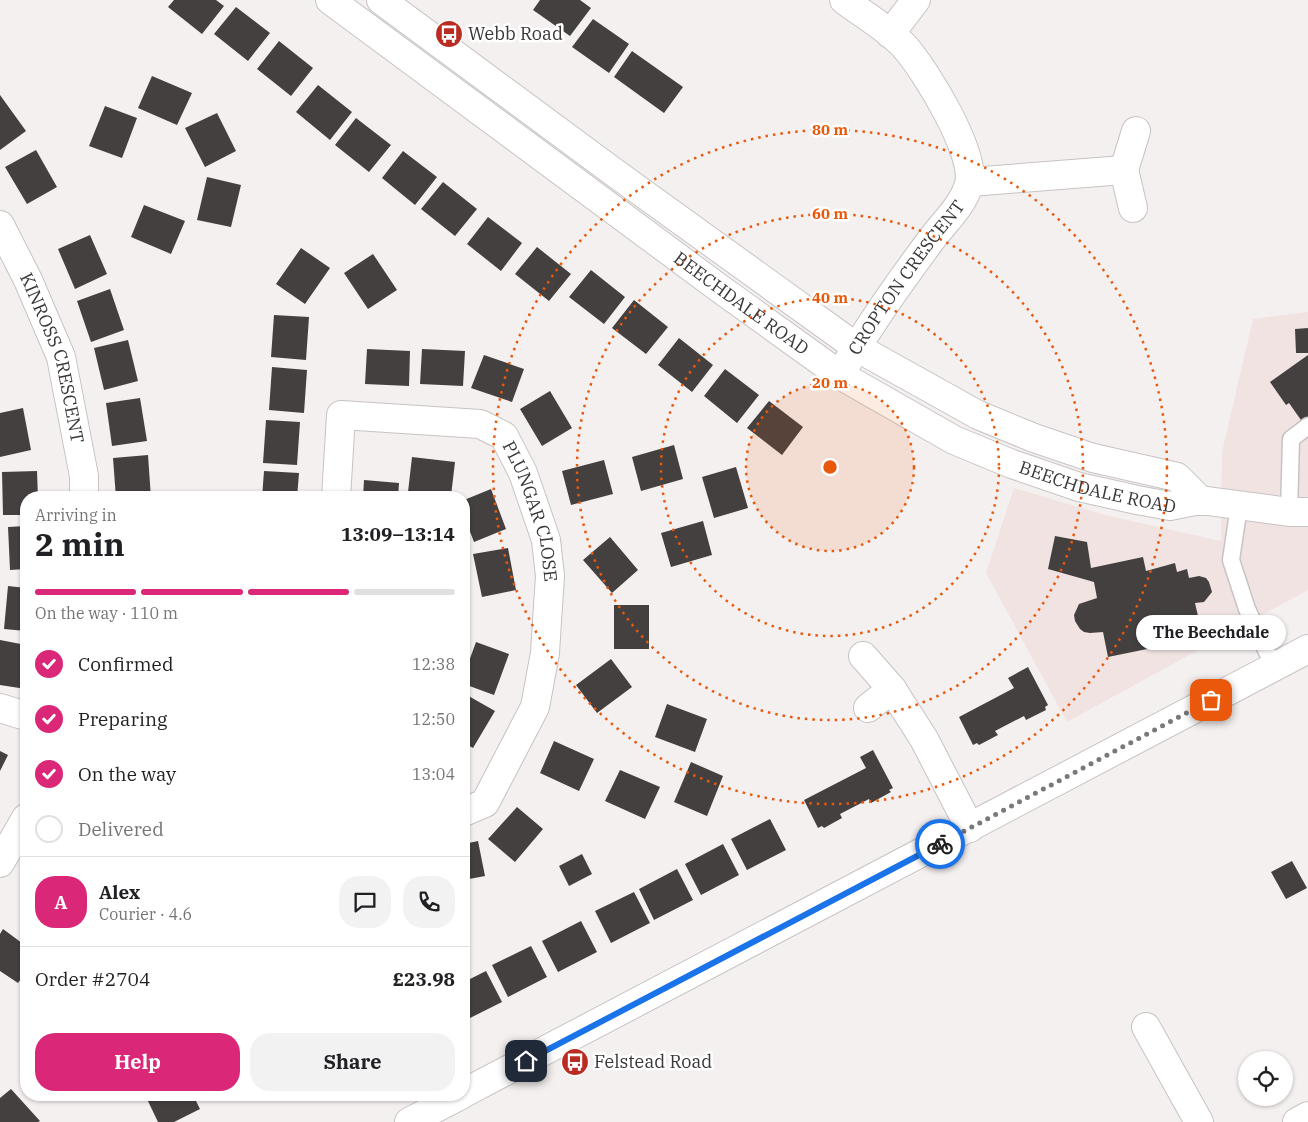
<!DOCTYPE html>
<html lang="en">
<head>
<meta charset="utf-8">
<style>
	body { margin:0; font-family:"IBM Plex Serif",serif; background:#f2f2f2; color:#202124; height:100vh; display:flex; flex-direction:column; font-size:19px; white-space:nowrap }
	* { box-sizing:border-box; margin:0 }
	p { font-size:16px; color:#757577 }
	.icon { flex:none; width:28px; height:28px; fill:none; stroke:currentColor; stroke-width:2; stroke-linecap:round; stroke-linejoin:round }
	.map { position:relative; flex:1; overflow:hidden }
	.panel { position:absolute; left:20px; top:491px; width:450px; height:610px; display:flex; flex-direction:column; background:#fff; border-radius:20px; box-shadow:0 1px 4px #0004 }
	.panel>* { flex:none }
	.controls { position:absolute; left:1238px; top:1051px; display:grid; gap:10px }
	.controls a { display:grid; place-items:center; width:55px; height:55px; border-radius:50%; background:#fff; box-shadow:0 1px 4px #0004; font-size:25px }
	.pin { position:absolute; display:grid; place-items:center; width:42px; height:42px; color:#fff; margin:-21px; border-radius:10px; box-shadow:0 2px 8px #0006 }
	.courier { position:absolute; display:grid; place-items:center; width:50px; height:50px; margin:-25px; border:4px solid #1a73e8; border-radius:50%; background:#fff; color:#222; box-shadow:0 1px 6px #0007 }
	.bubble { position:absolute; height:35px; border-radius:18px; background:#fff; box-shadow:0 1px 4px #0004; font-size:16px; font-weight:700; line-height:35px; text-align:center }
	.summary em { font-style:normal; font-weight:700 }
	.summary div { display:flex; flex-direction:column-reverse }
	.summary { display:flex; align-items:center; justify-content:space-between; height:85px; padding:0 15px }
	h1 { font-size:32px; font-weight:700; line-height:38px }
	.bar { display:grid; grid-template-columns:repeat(4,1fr); gap:8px 5px; align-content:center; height:60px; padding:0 15px }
	.bar i { height:6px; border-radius:4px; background:#e0e0e0 }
	.bar .selected { background:#db2777 }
	.bar p { grid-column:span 4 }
	.line { display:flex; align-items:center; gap:12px; padding:0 15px; border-top:1px solid #e0e0e0 }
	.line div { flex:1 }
	.round { display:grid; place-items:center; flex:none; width:52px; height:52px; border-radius:20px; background:#f2f2f2 }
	ol { padding:0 15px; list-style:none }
	li { display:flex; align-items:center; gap:15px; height:55px }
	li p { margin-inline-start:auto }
	li .icon { padding:5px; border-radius:50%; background:#db2777; color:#fff; stroke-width:4 }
	li:last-child { color:#757577 }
	li i { width:28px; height:28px; border:2px solid #e0e0e0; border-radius:50% }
	.primary-button { display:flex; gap:10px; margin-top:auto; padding:10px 15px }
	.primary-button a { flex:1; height:58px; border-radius:20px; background:#db2777; color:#fff; font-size:20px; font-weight:700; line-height:58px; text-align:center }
	.primary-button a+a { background:#f2f2f2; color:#202124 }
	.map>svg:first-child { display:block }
</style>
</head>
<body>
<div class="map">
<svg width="1308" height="1122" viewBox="0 0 1308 1122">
	<rect width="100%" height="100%" fill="#f5f0f0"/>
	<path fill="#f1e3e2" d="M 1308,312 L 1308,590 L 1067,722 L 986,573 L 1014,488 L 1109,516 L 1221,541 L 1222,452 L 1253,319 Z"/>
	<path fill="#444040" d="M 174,0 L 216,0 L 224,6 L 202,34 L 168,7 Z
		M 540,0 L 580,0 L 591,8 L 570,36 L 533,10 Z
		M 236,7 L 270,33 L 248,61 L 214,34 Z
		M 593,19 L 629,44 L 609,73 L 572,47 Z
		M 279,41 L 313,68 L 291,96 L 257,69 Z
		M 632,51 L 683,87 L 664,113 L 614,77 Z
		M 152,76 L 192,93 L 177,125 L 138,108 Z
		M 318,85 L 352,112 L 330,140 L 296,112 Z
		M 0,95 L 26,131 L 0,150 Z
		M 105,106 L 137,118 L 122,158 L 89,146 Z
		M 217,113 L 236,151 L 205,167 L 185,128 Z
		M 356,118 L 391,145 L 369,172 L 335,145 Z
		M 36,150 L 57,187 L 27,204 L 5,167 Z
		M 403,151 L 437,177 L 415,205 L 382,178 Z
		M 207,177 L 241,185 L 231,227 L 197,220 Z
		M 443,182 L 477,209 L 455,236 L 421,209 Z
		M 144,205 L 185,221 L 171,254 L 131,237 Z
		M 488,217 L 522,243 L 501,271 L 467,244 Z
		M 90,235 L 107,274 L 75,289 L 58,249 Z
		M 537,247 L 571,274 L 549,301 L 515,274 Z
		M 301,248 L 330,268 L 305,304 L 276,284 Z
		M 373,254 L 397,290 L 368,309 L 344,273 Z
		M 591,270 L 625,297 L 604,324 L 569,297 Z
		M 110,289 L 124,330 L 91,342 L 77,301 Z
		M 634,300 L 668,327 L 646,354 L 612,328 Z
		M 274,315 L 309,317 L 306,360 L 271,357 Z
		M 1308,328 L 1308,353 L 1296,353 L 1295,329 Z
		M 679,338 L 713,365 L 692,392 L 658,365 Z
		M 128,340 L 138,381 L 104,390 L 94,348 Z
		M 367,349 L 410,351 L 409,386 L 365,384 Z
		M 422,349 L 465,351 L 463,386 L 420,384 Z
		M 484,355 L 524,369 L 512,402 L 471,388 Z
		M 1308,355 L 1308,430 L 1289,403 L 1286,405 L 1270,382 Z
		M 272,367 L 307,370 L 304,413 L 269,410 Z
		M 725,369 L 759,395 L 737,423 L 704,396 Z
		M 550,391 L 572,428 L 542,446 L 520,409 Z
		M 140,398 L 147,441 L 112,446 L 106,403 Z
		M 769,401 L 803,427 L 782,455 L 747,428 Z
		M 23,408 L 31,450 L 0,457 L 0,413 Z
		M 266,420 L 300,422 L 297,465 L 263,463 Z
		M 674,445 L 683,479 L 641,491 L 632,457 Z
		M 148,455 L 151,498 L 116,498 L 113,458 Z
		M 412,457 L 455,462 L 451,496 L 408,492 Z
		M 604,460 L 613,494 L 571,505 L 562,471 Z
		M 736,467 L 748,508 L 714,518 L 702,477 Z
		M 37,471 L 38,498 L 26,498 L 26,515 L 3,515 L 2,472 Z
		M 264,471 L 299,473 L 297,498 L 262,498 Z
		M 364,480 L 399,483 L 398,498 L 363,498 Z
		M 491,489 L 506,529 L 474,542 L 464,516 L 464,500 Z
		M 703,521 L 712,555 L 671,567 L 661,533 Z
		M 26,526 L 26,569 L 10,570 L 8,527 Z
		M 1055,536 L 1087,542 L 1091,568 L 1143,557 L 1146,571 L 1175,563 L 1177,572 L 1187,569 L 1189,578 L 1199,576 L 1206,578 L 1209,582 L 1212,592 L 1204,602 L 1195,603 L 1198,616 L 1184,620 L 1186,627 L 1154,634 L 1157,647 L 1108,657 L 1103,632 L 1090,633 L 1084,632 L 1080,629 L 1075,621 L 1074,615 L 1079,604 L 1097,598 L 1094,582 L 1048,569 Z
		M 610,537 L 638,570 L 612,593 L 583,560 Z
		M 508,548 L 516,590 L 482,597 L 473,554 Z
		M 8,586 L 26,588 L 26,631 L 4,629 Z
		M 614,605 L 649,605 L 649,649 L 614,649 Z
		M 0,640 L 26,645 L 26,689 L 0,685 Z
		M 476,642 L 509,654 L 494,695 L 464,684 L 464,675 Z
		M 611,659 L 632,687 L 597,713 L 576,685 Z
		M 1028,667 L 1048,705 L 1045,707 L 1046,710 L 1026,720 L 1024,716 L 995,731 L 998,735 L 979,745 L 977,743 L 973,745 L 959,717 L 1014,688 L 1008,678 Z
		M 465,694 L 495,711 L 473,748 L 464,743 Z
		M 667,704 L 707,719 L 695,752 L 655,737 Z
		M 554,741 L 594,759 L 579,791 L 540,773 Z
		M 873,750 L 893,788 L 889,790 L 891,792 L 871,803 L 869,799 L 840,814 L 842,818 L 824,828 L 822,826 L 818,828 L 804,800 L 866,768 L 860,757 Z
		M 0,751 L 8,755 L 0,771 Z
		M 691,762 L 723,776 L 707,816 L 674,802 Z
		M 620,770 L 660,787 L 645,819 L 605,801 Z
		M 517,807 L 543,829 L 515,862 L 488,839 Z
		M 770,819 L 786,850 L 747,870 L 731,839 Z
		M 478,841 L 485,876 L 464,880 L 464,844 Z
		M 723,844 L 739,875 L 701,895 L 685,864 Z
		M 582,854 L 592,874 L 569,886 L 559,866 Z
		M 1292,861 L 1307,888 L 1286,899 L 1271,872 Z
		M 677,869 L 693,900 L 654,920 L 639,889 Z
		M 634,892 L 650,923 L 611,943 L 595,911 Z
		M 581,921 L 597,952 L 558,972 L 542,941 Z
		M 3,929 L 26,946 L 26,972 L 18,983 L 0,971 L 0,934 Z
		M 531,946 L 547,977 L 508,997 L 492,965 Z
		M 486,971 L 502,1002 L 464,1021 L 464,982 Z
		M 11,1089 L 40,1121 L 38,1122 L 0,1122 L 0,1098 Z
		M 150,1095 L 193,1095 L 200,1109 L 174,1122 L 158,1122 L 146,1097 Z"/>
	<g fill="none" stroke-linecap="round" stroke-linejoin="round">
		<g stroke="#c8c3c3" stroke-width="19">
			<path id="service" d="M 1239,506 L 1231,560 L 1247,609 L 1274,667
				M 1289,512 L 1291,439 L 1308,426"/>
		</g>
		<g stroke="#c8c3c3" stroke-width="30">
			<g id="minor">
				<path d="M 890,34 L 916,0"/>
				<path d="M 970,182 L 1124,170"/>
				<path d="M 1133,208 L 1124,170 L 1136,131"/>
				<path id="s1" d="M 0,225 L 28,280 L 61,357 L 84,476 L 84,498"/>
				<path id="s2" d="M 840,375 C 867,328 899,283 931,240 C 944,222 963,206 969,184 C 977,154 925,69 904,46 C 887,28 864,15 844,0"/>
				<path id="s3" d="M 336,498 L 341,415 L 480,424 L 504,436 L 523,473 L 546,540 L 550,576 L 547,621 L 545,653 L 535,707 L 485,803 L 464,812"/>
				<path d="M 863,656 L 892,689 L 924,739 L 970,828"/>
				<path d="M 0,708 L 26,716"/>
				<path d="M 868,708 L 892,689"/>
				<path d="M 0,863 L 26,818"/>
				<path d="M 1146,1027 L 1199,1122"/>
				<path d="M 1297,1122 L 1308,1116"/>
			</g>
		</g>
		<g stroke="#c8c3c3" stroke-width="30">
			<g id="tertiary">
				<path id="s4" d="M 330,0 L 719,288 L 840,375 L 954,440 L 1012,464 L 1079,487 L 1137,500 L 1170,506 L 1200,500 L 1289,512 L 1308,512"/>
				<path d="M 381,0 L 615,173 L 856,347 L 978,415 L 1034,438 L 1093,458 L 1177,477 L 1200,500"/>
				<path d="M 464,1093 L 1308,649"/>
				<path d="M 409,1122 L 461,1095"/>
			</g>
		</g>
		<use href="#service" stroke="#fff" stroke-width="16"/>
		<use href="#minor" stroke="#fff" stroke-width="28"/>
		<use href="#tertiary" stroke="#fff" stroke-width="28"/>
	</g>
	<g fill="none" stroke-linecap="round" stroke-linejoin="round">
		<path stroke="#7b7878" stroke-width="5" stroke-dasharray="0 9" d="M 940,844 L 1211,700"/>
		<path stroke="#1a73e8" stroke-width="6" d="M 526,1061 L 940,844"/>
	</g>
	<circle cx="830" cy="467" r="84" fill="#e8590c" fill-opacity=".12"/>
	<g fill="none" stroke="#e8590c" stroke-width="2.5" stroke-dasharray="2.5 5">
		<circle cx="830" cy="467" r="84"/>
		<circle cx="830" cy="467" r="169"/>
		<circle cx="830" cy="467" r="253"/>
		<circle cx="830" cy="467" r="337"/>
	</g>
	<defs>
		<g id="bus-disc" transform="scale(1.4375)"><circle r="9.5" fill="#ba2c22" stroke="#fff"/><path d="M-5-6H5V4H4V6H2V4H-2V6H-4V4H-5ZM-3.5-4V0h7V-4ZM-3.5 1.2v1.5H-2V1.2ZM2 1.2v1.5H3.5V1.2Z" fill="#fff"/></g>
	</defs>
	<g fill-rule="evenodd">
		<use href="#bus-disc" x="449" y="34"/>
		<use href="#bus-disc" x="575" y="1062"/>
	</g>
	<g text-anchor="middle" stroke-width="5" stroke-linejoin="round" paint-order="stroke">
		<g font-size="18" fill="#393737" stroke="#fff" text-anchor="start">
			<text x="468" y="40">Webb Road</text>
			<text x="594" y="1068">Felstead Road</text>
		</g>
		<g font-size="18" fill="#393737" stroke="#fff">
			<text dy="6" stroke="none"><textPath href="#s2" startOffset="118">CROPTON CRESCENT</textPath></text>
			<text dy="6" stroke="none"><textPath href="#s4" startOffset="511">BEECHDALE ROAD</textPath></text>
			<text dy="6" stroke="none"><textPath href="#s1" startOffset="144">KINROSS CRESCENT</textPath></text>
			<text dy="6" stroke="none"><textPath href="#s4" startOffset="916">BEECHDALE ROAD</textPath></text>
			<text dy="6" stroke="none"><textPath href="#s3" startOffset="330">PLUNGAR CLOSE</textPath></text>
		</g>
	</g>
	<circle cx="830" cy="467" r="8" fill="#e8590c" stroke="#fff" stroke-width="2.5"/>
	<g font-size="15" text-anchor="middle" font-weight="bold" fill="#e8590c" stroke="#fff" stroke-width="5" stroke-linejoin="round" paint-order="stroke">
		<text x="830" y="135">80 m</text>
		<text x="830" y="219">60 m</text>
		<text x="830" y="303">40 m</text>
		<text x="830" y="388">20 m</text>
	</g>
</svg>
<div class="controls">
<a><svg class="icon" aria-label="locate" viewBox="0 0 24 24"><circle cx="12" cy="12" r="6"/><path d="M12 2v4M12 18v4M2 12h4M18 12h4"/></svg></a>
</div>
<div class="pin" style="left:1211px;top:700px;background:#ea580c"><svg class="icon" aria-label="bag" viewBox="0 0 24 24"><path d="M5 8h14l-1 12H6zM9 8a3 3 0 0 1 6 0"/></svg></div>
<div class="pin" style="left:526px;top:1061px;background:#1f2937"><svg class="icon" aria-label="home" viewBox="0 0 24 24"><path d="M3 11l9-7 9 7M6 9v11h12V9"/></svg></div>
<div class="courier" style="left:940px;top:844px"><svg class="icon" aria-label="bike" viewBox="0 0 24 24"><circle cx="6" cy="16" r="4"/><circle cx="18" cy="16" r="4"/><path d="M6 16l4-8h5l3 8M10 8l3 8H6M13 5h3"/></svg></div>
<div class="bubble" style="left:1136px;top:615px;width:150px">The Beechdale</div>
<section class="panel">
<div class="summary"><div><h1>2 min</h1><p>Arriving in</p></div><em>13:09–13:14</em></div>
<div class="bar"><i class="selected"></i><i class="selected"></i><i class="selected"></i><i></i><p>On the way · 110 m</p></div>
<ol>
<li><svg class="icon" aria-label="check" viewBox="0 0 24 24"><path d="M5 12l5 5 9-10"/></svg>Confirmed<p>12:38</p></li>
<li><svg class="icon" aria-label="check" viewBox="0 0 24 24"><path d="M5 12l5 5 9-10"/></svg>Preparing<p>12:50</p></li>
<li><svg class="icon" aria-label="check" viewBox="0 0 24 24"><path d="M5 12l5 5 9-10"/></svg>On the way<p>13:04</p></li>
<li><i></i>Delivered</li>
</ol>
<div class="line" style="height:90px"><b class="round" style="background:#db2777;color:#fff">A</b><div><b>Alex</b><p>Courier · 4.6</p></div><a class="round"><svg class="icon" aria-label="chat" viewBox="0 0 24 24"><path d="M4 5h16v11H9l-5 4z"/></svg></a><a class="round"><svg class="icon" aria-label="phone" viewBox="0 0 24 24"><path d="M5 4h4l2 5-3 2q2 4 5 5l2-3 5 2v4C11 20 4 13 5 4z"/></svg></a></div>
<div class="line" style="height:65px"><div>Order #2704</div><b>£23.98</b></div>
<div class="primary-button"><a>Help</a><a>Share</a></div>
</section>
</div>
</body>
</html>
